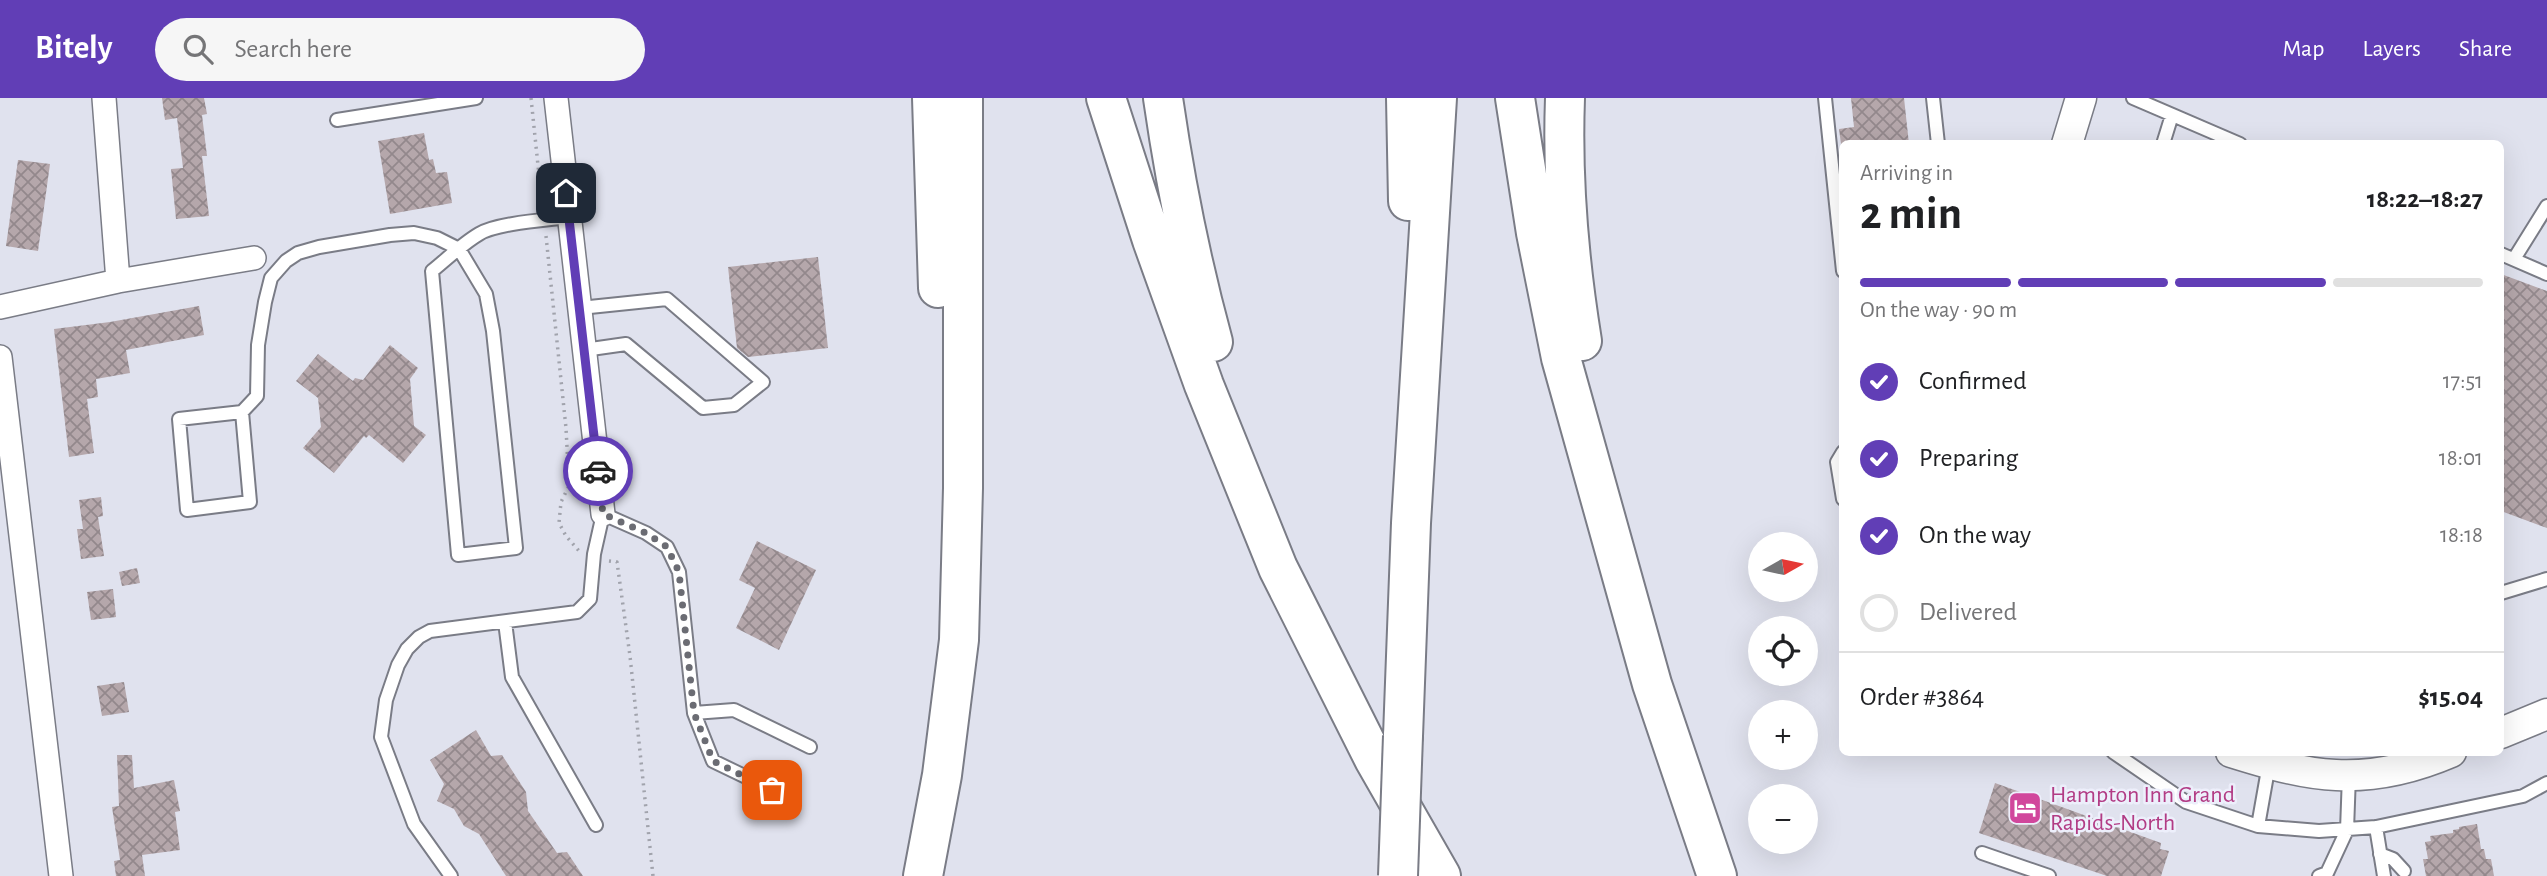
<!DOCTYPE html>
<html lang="en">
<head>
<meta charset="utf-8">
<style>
	body { margin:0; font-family:"Alegreya Sans",sans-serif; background:#f6f6f6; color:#202124; height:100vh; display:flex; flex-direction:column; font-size:26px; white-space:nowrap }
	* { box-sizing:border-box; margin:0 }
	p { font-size:23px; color:#757577 }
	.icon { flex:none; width:38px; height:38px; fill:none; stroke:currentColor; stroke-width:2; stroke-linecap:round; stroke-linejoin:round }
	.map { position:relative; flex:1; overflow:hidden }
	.panel { position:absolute; left:1839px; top:42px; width:665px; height:616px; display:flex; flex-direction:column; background:#fff; border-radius:10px; box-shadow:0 7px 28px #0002 }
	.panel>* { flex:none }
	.needle { width:46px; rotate:81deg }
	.tools { position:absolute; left:1748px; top:434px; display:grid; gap:14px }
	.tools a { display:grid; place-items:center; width:70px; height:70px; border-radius:50%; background:#fff; box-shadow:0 7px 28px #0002; font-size:35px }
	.pin { position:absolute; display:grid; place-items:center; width:60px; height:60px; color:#fff; margin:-30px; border-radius:14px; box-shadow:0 4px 10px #0006 }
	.courier { position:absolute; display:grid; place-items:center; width:70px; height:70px; margin:-35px; border:5px solid #613eb6; border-radius:50%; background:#fff; color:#222; box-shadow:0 2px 9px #0007 }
	.overview em { font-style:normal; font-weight:600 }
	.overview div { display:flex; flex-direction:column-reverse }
	.overview { display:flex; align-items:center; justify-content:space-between; height:119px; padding:0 21px }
	h1 { font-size:46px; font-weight:600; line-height:52px }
	.bar { display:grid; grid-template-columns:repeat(4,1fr); gap:10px 7px; align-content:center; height:84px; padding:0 21px }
	.bar i { height:9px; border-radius:5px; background:#e0e0e0 }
	.bar .selected { background:#613eb6 }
	.bar p { grid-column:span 4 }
	.line { display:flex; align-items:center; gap:18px; padding:0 21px; border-top:2px solid #e0e0e0 }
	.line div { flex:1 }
	ol { padding:0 21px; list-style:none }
	li { display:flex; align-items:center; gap:21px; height:77px }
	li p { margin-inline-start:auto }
	li .icon { padding:7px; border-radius:50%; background:#613eb6; color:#fff; stroke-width:4 }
	li:last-child { color:#757577 }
	li i { width:38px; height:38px; border:4px solid #e0e0e0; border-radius:50% }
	header { display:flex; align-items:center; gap:42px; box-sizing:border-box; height:98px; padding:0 35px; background:#613eb6; color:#fff }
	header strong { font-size:33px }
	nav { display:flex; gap:38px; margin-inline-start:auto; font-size:24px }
	.search { width:490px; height:63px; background:#f6f6f6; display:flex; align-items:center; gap:18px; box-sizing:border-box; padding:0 24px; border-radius:38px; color:#757577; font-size:26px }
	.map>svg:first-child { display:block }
</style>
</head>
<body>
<header>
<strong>Bitely</strong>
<div class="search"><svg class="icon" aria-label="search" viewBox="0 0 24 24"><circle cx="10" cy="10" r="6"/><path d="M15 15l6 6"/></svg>Search here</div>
<nav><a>Map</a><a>Layers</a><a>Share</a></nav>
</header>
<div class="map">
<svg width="2547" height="778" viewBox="0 0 2547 778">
	<defs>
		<pattern id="building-cross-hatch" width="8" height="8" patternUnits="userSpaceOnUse" patternTransform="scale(1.75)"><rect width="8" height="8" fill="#b5a7ab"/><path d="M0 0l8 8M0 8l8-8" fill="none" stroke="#93888c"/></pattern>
	</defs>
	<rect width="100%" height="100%" fill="#e0e2ee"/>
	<path fill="url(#building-cross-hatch)" d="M 162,0 L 204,0 L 207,16 L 202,17 L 207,58 L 202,58 L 209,118 L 176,121 L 171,71 L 183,70 L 177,20 L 165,22 Z
		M 1851,0 L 1904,0 L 1909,46 L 1841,46 L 1839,31 L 1854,29 Z
		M 424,35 L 429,62 L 433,61 L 436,75 L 447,74 L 452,105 L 390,116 L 378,43 Z
		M 18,62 L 50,66 L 38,153 L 6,148 Z
		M 818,159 L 828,250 L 748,259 L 737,250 L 728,169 Z
		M 2501,176 L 2547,193 L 2547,430 L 2501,413 Z
		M 199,208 L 204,237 L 126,252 L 130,275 L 96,281 L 98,299 L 87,301 L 94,355 L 69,359 L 54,231 L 110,224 Z
		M 390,247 L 418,270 L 410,281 L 414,328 L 426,337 L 403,365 L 369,337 L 366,340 L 364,338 L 334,375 L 303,350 L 321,329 L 318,300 L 296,283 L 318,256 L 353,283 L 355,280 L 363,282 Z
		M 101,399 L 103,418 L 98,419 L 104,458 L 81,461 L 77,431 L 83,431 L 79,402 Z
		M 757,443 L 816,472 L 779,552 L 736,530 L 755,490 L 739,482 Z
		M 137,470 L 140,485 L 122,488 L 119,474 Z
		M 113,491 L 116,519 L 91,522 L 87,494 Z
		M 124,584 L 129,614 L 102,618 L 97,588 Z
		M 476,632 L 491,658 L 502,657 L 526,694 L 528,713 L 557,755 L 567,754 L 583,778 L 506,778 L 479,736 L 464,728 L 454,711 L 437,703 L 444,686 L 430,662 Z
		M 117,657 L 132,657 L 134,690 L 174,682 L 180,713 L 175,714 L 180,752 L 142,757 L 145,778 L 116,778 L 114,763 L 120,762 L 112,709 L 119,708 Z
		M 1995,685 L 2161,745 L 2160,751 L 2169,753 L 2161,778 L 2107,778 L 1979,735 Z
		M 2477,726 L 2481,751 L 2484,751 L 2486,761 L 2491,761 L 2494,778 L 2426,778 L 2423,761 L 2428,761 L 2425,744 L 2431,743 L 2430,738 L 2453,735 L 2453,732 L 2459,731 L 2459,729 Z"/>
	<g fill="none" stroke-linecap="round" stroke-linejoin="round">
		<g stroke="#7a7c86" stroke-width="16">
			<path id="service" d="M 1825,0 L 1843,173
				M 1933,0 L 1938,46
				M 2133,0 L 2240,46
				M 337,22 L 476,0
				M 2163,46 L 2172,17
				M 2501,156 L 2547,176
				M 2514,161 L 2547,108
				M 580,210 L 667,201 L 763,284 L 734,307 L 703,310 L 626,246 L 584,252
				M 242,314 L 250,404 L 187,412 L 179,321 L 242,314 L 257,298 L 258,247 L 265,204 L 271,180 L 286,163 L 298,155 L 319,149 L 390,137 L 414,135 L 437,140 L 459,151 L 486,196 L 493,233 L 516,450 L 458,457 L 432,173 C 447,161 462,146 479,136 C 497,125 546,122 569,119
				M 1843,354 L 1837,364 L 1843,401
				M 2501,495 L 2547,481
				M 505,524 L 512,579 L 596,727
				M 694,615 L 734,612 L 810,649
				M 2113,654 L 2186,704 L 2258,728 L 2269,666
				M 2258,728 L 2319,733 L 2376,729 L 2523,698 L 2547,685
				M 2376,729 L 2384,778
				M 1982,755 L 2049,778
				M 2380,756 L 2393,761 L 2404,773
				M 451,778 L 414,726 L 381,639 L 386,602 L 398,567 L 407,551 L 419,539 L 430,533 L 577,514 L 590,501 L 594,456 L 603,416 L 646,435 L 667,449 L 679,474 L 694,615 L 713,663 L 792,701
				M 2319,778 L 2327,775 L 2347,732 L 2349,677"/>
		</g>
		<g stroke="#7a7c86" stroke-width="26">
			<path id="minor" d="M 104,0 L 118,183
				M 556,0 L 603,416
				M 0,209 L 118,183 L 254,160
				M 0,259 L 61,778"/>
		</g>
		<g stroke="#7a7c86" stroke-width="33">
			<path id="tertiary" d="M 2067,46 L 2081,0
				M 2501,635 L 2547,616
				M 2231,654 C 2263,664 2302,676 2336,677 C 2375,679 2416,669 2451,654"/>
		</g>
		<g stroke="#7a7c86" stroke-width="42">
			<path id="motorway" d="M 932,0 L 938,190
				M 1106,0 L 1152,142 L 1204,287 L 1278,470 L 1374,661 L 1441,778
				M 1163,0 C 1175,83 1191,164 1213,244
				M 1406,0 L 1408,103
				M 1515,0 L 1536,135 L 1561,260 L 1652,586 L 1717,778
				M 1565,0 C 1562,81 1569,163 1582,243
				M 1403,638 L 1411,425 L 1437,0
				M 923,778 L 942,677 L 959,542 L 963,390 L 963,0"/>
		</g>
		<path stroke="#a1a3ac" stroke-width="3.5" stroke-dasharray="2 5" stroke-linecap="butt" d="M 531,0 L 542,106
			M 546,138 L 566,330 L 569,388 L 561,404 L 559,425 L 566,438 L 579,453
			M 609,463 L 617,464 L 630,558 L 653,778"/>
		<use href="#service" stroke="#fff" stroke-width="12"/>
		<use href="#minor" stroke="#fff" stroke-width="23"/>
		<use href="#tertiary" stroke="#fff" stroke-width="30"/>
		<use href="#motorway" stroke="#fff" stroke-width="38"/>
		<g stroke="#7a7c86" stroke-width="42" stroke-linecap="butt">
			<path id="motorway-bridge" d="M 1398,778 L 1403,638"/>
		</g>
		<use href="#motorway-bridge" stroke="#fff" stroke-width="38"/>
	</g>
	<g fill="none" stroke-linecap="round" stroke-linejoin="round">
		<path stroke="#6b6c73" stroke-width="7" stroke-dasharray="0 12.6" d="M 598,373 L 603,416 L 646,435 L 667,449 L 679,474 L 694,615 L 713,663 L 772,692"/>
		<path stroke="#613eb6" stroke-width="9" d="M 566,95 L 598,373"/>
	</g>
	<defs>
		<g id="hotel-square" transform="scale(1.75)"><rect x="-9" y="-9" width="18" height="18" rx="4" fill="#d1479c" stroke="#edeffb"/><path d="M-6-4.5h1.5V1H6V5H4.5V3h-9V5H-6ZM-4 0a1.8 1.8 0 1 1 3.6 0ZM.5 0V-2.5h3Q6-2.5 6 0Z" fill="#fff"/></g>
	</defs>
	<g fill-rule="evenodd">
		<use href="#hotel-square" x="2025" y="710"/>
	</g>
	<g text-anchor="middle" stroke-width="5" stroke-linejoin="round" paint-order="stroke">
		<g font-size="24" fill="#b23c85" stroke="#edeffb" text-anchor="start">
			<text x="2050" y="704">Hampton Inn Grand<tspan x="2050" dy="28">Rapids-North</tspan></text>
		</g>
	</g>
</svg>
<div class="tools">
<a><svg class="needle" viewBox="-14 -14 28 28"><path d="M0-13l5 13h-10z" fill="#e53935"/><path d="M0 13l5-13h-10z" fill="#757577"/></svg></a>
<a><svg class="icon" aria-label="locate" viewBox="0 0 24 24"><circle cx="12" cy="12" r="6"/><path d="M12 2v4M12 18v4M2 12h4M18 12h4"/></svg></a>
<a>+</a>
<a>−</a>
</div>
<div class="pin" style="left:772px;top:692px;background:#ea580c"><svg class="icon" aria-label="bag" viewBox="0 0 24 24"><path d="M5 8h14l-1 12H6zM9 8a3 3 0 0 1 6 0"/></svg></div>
<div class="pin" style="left:566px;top:95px;background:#1f2937"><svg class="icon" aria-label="home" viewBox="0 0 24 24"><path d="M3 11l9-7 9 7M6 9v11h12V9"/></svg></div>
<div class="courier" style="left:598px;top:373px"><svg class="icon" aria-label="car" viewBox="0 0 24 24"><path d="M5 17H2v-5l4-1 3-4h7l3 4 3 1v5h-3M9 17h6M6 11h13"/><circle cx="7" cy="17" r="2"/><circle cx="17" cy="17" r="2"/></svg></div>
<section class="panel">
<div class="overview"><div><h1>2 min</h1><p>Arriving in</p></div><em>18:22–18:27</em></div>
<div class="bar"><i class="selected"></i><i class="selected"></i><i class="selected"></i><i></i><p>On the way · 90 m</p></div>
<ol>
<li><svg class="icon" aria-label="check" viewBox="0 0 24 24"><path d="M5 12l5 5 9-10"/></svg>Confirmed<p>17:51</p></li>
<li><svg class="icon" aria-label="check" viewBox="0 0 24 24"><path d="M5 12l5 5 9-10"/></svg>Preparing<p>18:01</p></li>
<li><svg class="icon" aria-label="check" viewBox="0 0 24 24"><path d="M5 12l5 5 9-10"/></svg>On the way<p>18:18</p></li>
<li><i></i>Delivered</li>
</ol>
<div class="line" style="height:91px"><div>Order #3864</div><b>$15.04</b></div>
</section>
</div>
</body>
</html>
